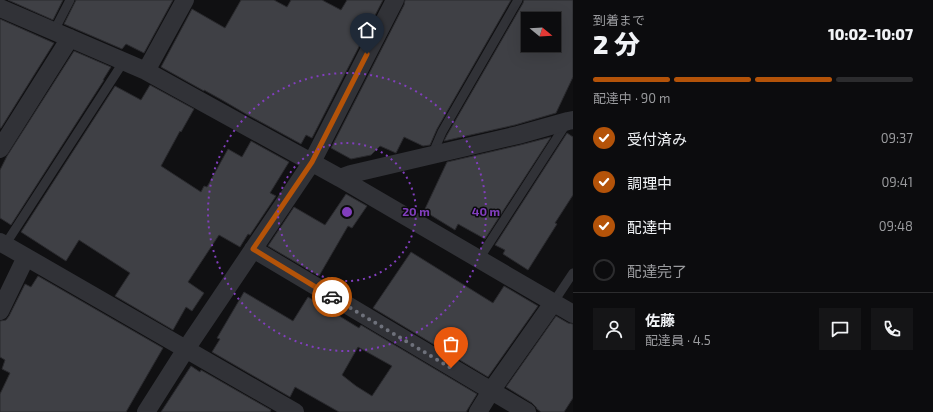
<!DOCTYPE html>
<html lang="ja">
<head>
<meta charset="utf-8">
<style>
	body { margin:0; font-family:"Exo 2","Noto Sans JP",sans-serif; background:#151517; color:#f1f3f6; height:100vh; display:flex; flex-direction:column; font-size:15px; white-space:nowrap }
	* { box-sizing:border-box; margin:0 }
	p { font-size:13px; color:#9a9b9e }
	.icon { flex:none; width:22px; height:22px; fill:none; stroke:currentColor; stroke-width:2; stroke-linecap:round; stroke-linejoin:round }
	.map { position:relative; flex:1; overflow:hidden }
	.sheet { display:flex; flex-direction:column; background:#0c0c0e; width:360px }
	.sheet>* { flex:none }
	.needle { width:26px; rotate:108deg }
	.controls { position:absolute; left:521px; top:12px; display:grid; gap:8px }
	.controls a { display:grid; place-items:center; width:40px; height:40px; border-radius:0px; background:#0c0c0e; box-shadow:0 4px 16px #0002,0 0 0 1px #2c2c2e; font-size:20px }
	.pin { position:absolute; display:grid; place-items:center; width:34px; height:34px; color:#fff; margin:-41px -17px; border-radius:50% 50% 50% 0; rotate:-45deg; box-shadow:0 0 4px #0007 }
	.pin .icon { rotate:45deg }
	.courier { position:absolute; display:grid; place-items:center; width:40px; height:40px; margin:-20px; border:3px solid #b45309; border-radius:50%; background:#fff; color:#222; box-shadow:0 1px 5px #0007 }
	.headline em { font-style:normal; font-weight:800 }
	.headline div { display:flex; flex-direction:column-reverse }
	.headline { display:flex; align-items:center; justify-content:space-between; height:68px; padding:0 20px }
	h1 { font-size:26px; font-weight:800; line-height:30px }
	.bar { display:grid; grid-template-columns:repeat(4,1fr); gap:6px 4px; align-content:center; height:48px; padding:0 20px }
	.bar i { height:5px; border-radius:3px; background:#2c2c2e }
	.bar .selected { background:#b45309 }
	.bar p { grid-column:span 4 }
	.line { display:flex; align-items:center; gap:10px; padding:0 20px; border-top:1px solid #2c2c2e }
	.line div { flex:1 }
	.round { display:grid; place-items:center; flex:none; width:42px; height:42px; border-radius:0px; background:#151517 }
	ol { padding:0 20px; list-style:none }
	li { display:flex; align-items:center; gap:12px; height:44px }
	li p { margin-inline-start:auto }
	li .icon { padding:4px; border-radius:50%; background:#b45309; color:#fff; stroke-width:4 }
	li:last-child { color:#9a9b9e }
	li i { width:22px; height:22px; border:2px solid #2c2c2e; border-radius:50% }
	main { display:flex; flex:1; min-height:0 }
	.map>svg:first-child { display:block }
</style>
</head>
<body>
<main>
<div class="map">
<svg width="573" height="412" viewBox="0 0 573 412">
	<rect width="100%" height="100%" fill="#101012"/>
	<path fill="#3f4045" stroke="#2a2a2e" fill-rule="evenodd" d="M 8,0 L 63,0 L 53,20 Z
		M 76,0 L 173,0 L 144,53 L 126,44 L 122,49 L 64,24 Z
		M 241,0 L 274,0 L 287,7 L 291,0 L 322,0 L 341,10 L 347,0 L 383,0 L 312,138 L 306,135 L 301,144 L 246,114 L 222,100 L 204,90 L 204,91 L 161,67 L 192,9 L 225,28 Z
		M 405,0 L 511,0 L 437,129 L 430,145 L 423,146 L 404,137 L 396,153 L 380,146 L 371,155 L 351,159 L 331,148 L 404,5 Z
		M 524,0 L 573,0 L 573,77 L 556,113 L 515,125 L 444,141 L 447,135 L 523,3 ZM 528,19 L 554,19 L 554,45 L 528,45 Z
		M 0,19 L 54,43 L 1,128 L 0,128 Z
		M 74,51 L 111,67 L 103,80 L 104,80 L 11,225 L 0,218 L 0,170 L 7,156 Z
		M 150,85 L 194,109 L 181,132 L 180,131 L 161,166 L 201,192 L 204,186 L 207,187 L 228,149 L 242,157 L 251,141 L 289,162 L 270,193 L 276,196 L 250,235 L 248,234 L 240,247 L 219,235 L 188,282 L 204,293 L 192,311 L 186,307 L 173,330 L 115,296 L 130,273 L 79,240 L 66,261 L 21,232 L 115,86 L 141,100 Z
		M 567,133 L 573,137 L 573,195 L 555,223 L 557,224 L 528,270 L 503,254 L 505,250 L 495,245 Z
		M 551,137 L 485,239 L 458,224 L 455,230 L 424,211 L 447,162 L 520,145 Z
		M 346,194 L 367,206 L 352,228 L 348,226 L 319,276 L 268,246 L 294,207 L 325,225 Z
		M 411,252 L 493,303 L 504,286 L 538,306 L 488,377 L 373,308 Z
		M 38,276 L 163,348 L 126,412 L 0,412 L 0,394 L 10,373 L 2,369 L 5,360 L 0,357 L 0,321 L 6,320 L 9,316 L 25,284 L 31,287 Z
		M 244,292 L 293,321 L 308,297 L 359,328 L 361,325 L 477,394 L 466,412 L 339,412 L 295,387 L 290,397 L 212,352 L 220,339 L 217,338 ZM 358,347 L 392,366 L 372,396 L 356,386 L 342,375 Z
		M 556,316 L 568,323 L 573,324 L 573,398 L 564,412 L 541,412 L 537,409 L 536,407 L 532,403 L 506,387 Z
		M 191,366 L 200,372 L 201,370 L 271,410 L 270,412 L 161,412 Z"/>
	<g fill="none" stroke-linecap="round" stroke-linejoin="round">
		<path stroke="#313237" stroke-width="9" d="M 54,31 L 70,0
			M 432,155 L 442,132 L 518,0
			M 5,245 L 124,61
			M 479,259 L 566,124
			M 553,303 L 573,273"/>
		<path stroke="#313237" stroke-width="18" d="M 0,8 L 146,71 L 340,178 L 573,314
			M 146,71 L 185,0
			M 0,149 L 70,38
			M 340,178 L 351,174 L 518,135 L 568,121 L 573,120
			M 0,242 L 295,412
			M 253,249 L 527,412
			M 0,311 L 26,257
			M 146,412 L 186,349 L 312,162 L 395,0
			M 478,412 L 491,391 L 553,303"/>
	</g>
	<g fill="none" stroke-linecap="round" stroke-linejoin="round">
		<path stroke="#6e717b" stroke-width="4" stroke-dasharray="0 7.2" d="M 332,297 L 451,368"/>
		<path stroke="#b45309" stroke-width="5" d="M 332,297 L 253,249 L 312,162 L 367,54"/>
	</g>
	<g fill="none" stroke="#813ebd" stroke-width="2" stroke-dasharray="2 4">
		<circle cx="347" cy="212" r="69"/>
		<circle cx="347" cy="212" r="139"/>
	</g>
	<circle cx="347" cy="212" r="6" fill="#813ebd" stroke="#0b0b0d" stroke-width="2"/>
	<g font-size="12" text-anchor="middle" font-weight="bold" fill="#813ebd" stroke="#0b0b0d" stroke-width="3" stroke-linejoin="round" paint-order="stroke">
		<text x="416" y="216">20 m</text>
		<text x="486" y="216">40 m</text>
	</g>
</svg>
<div class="controls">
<a><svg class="needle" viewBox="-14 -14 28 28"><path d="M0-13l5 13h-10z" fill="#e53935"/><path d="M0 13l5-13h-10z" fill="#9a9b9e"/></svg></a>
</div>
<div class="pin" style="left:451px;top:368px;background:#ea580c"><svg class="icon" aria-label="bag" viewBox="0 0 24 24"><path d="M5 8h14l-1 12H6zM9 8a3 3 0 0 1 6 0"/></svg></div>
<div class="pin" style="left:367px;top:54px;background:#1f2937"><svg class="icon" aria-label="home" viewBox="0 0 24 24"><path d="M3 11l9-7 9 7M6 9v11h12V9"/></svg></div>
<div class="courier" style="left:332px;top:297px"><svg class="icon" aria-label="car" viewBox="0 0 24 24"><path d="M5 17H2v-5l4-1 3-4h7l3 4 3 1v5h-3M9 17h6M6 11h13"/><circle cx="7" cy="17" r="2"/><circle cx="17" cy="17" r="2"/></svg></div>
</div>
<section class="sheet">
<div class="headline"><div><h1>2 分</h1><p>到着まで</p></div><em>10:02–10:07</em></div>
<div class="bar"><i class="selected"></i><i class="selected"></i><i class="selected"></i><i></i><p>配達中 · 90 m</p></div>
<ol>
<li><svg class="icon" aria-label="check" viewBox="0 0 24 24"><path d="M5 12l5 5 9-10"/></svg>受付済み<p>09:37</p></li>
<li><svg class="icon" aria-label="check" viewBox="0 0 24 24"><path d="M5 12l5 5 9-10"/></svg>調理中<p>09:41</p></li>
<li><svg class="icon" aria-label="check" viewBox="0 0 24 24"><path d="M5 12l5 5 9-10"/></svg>配達中<p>09:48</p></li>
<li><i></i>配達完了</li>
</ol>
<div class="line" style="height:72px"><a class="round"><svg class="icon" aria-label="person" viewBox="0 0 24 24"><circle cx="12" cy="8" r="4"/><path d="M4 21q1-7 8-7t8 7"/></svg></a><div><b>佐藤</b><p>配達員 · 4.5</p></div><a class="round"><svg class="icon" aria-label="chat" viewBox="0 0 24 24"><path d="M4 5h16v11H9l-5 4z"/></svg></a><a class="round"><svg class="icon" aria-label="phone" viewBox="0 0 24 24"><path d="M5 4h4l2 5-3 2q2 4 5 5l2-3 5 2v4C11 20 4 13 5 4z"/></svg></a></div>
</section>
</main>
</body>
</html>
